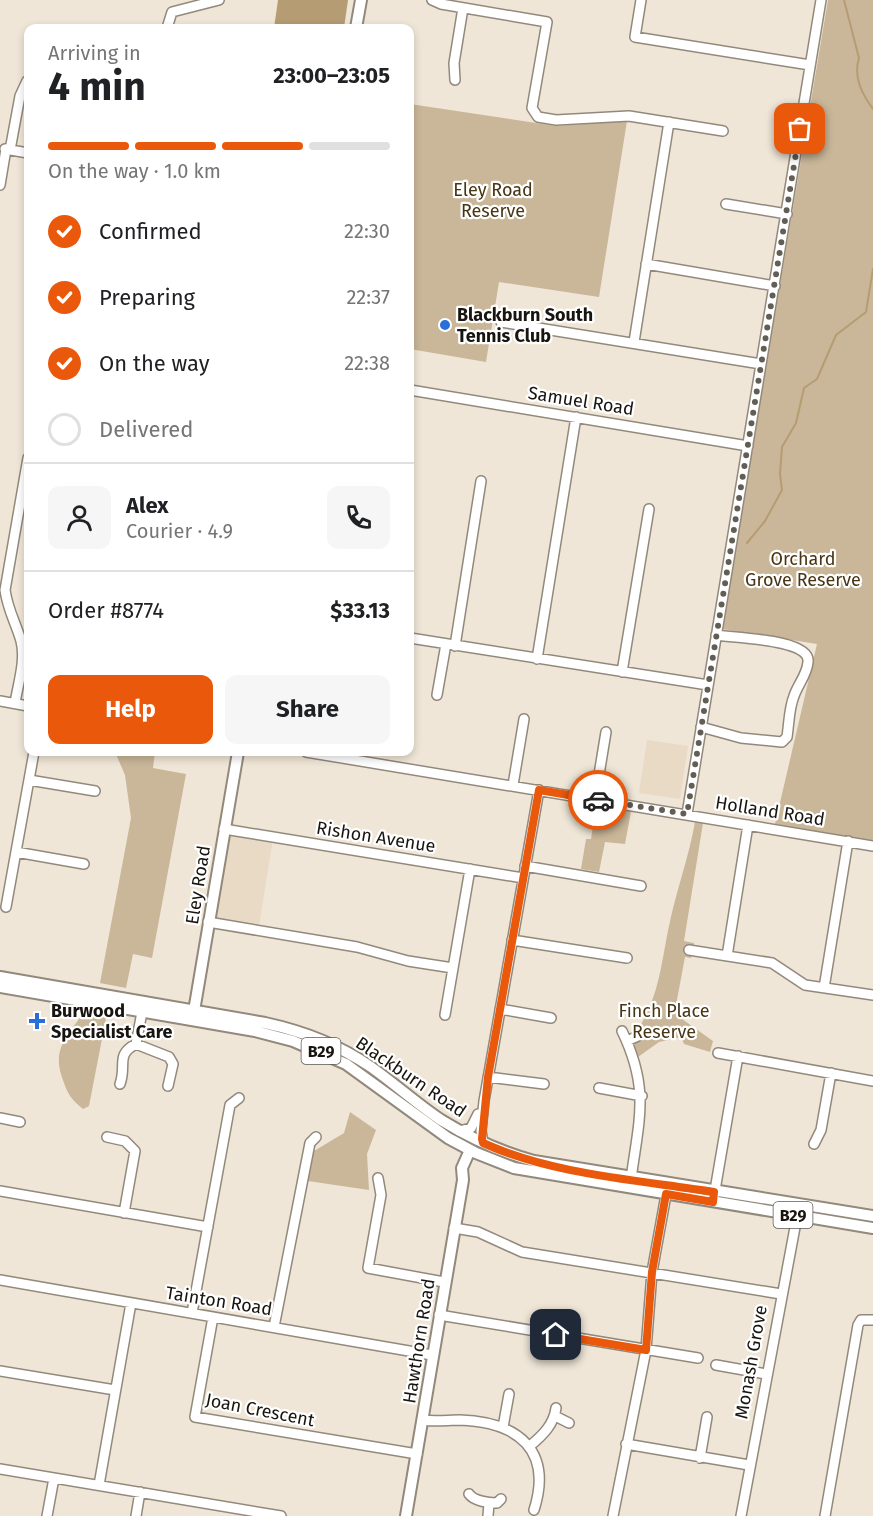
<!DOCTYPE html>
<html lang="en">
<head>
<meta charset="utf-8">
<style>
	body { margin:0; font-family:"Fira Sans",sans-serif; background:#f6f6f6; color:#202124; height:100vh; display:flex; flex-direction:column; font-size:22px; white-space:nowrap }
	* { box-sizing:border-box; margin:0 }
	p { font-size:20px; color:#757577 }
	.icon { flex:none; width:33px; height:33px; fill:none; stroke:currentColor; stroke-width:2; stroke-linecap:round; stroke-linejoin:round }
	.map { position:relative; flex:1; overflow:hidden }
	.details { position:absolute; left:24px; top:24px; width:390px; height:732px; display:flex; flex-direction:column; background:#fff; border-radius:12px; box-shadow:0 3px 9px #0003 }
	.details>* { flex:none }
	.pin { position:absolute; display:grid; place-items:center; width:51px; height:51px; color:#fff; margin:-26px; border-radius:12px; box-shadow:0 3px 9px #0006 }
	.courier { position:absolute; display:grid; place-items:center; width:60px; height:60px; margin:-30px; border:4px solid #ea580c; border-radius:50%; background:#fff; color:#222; box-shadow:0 2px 8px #0007 }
	.summary em { font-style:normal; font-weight:700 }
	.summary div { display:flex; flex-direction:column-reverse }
	.summary { display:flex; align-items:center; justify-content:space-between; height:102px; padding:0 24px }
	h1 { font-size:39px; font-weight:700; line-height:45px }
	.bar { display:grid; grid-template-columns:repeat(4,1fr); gap:9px 6px; align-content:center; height:72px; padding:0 24px }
	.bar i { height:8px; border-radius:4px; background:#e0e0e0 }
	.bar .active { background:#ea580c }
	.bar p { grid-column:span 4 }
	.line { display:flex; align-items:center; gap:15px; padding:0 24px; border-top:2px solid #e0e0e0 }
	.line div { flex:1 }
	.round { display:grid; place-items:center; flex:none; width:63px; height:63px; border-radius:12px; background:#f6f6f6 }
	ol { padding:0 24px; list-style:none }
	li { display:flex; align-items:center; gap:18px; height:66px }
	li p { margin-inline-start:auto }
	li .icon { padding:6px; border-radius:50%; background:#ea580c; color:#fff; stroke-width:4 }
	li:last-child { color:#757577 }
	li i { width:33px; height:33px; border:3px solid #e0e0e0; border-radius:50% }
	.cta { display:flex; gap:12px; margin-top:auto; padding:12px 24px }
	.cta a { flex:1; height:69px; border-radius:12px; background:#ea580c; color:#fff; font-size:24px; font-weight:700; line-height:69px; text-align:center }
	.cta a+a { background:#f6f6f6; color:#202124 }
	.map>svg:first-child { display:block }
</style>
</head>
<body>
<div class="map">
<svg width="873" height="1516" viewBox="0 0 873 1516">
	<rect width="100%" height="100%" fill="#efe6d7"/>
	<path fill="#e8dac5" d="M 647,740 L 688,746 L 680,799 L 639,793 Z
		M 226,832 L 273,839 L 259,926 L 212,919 Z"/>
	<path fill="#cab799" d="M 828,0 L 873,0 L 873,841 L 775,824 L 817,644 L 722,629 Z
		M 410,104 L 556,126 L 627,121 L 599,297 L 499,282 L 486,362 L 410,349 Z
		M 115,752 L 155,752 L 153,768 L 186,774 L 152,958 L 133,954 L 126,988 L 100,983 L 131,818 L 125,775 Z
		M 596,805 L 631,811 L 625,844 L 605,842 L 599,872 L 581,869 L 586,839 L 591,839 Z
		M 695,822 L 703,823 L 684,941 L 694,943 L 691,958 L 685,957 L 676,1005 L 684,1007 L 682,1019 L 713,1041 L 710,1052 L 684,1044 L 681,1037 L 659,1042 L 638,1057 L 634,1044 L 639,1039 L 636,1032 C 659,999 661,964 669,926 C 676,891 689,857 695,822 Z
		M 85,1010 L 107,1013 L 89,1106 L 83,1109 C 73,1101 68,1095 64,1083 C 50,1049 67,1038 85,1010 Z
		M 350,1112 L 376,1130 L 367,1154 L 369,1190 L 308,1181 L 314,1151 L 344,1133 Z"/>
	<path fill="#b59c73" d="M 278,0 L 348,0 L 344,28 L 274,28 Z"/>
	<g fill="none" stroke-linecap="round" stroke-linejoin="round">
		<path stroke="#b59c73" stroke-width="2" d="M 844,0 L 859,58 C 853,77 862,94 873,109
			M 747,543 L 765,521 L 782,490 L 780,474 L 782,447 L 796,423 L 804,388 L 817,379 L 836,335 L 866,312 L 873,269"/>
		<g stroke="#92897c" stroke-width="12">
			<path id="minor" d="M 432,0 L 441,4 L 547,22 L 532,108 L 538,117 L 556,120 L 629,116 L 723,131
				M 641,0 L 635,37 L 810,65
				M 167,28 L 172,12 L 219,0
				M 455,80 L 454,63 L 463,8
				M 5,149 L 28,153
				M 10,150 L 20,96 L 27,81
				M 0,185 L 6,149
				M 726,204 L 787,214
				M 646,264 L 775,286
				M 501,322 L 761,364
				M 634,342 L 669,122
				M 410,390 L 748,446
				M 410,638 L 708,685
				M 455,646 L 481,481
				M 537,659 L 576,417
				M 622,672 L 649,509
				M 437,695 L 446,644
				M 0,701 L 28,706
				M 15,703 C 18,684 26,660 21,641 C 16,623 8,611 5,590 L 28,458
				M 701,727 L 741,738 L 782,742 L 787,737 C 789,724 789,708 794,696 C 798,684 807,675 808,662 C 811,639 734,638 716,635
				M 306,752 L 873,846
				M 29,780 L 95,791
				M 513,785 L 524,719
				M 595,799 L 606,732
				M 687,814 L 821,0
				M 224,829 L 523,878
				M 16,852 L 84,864
				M 525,866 L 641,886
				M 6,907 L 34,752
				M 208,922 L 357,947 L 408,961 L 453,968
				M 512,940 L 627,958
				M 689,950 L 772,963 L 805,985 L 873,995
				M 727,956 L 748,825
				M 824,988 L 848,841
				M 500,1009 L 551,1018
				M 445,1015 L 470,869
				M 622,1031 C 650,1089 639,1119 631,1179
				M 627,1041 L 638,1036
				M 136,1044 L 142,1012
				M 718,1053 L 873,1081
				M 488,1077 L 544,1084
				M 120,1084 C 127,1065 115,1055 136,1044 L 169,1057 L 173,1064 L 168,1086
				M 599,1088 L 642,1096
				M 0,1118 L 20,1122
				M 459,1131 L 471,1128 L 478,1114
				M 107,1137 L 125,1141 L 135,1151 L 124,1213
				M 483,1142 L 481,1131 L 484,1101 L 539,790
				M 814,1144 L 821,1130 L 831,1073
				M 378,1178 L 381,1195 L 368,1268 L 444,1282
				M 0,1191 L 208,1227
				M 714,1196 L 738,1056
				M 454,1228 L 478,1232 L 522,1252 L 781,1294
				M 0,1280 L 432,1355
				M 192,1313 L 230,1105 L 239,1098
				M 439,1315 L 698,1358
				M 213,1317 L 195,1417 L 417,1454
				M 274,1327 L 310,1143 L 316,1137
				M 716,1365 L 766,1374
				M 0,1371 L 115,1390
				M 555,1416 L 569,1423
				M 423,1420 C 436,1422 448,1420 460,1420 C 518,1422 553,1450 534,1510
				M 503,1427 L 509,1394
				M 626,1444 L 749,1465
				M 531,1445 C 543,1435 554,1424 556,1408
				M 700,1458 L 707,1417
				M 0,1469 L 281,1516
				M 99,1485 L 131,1303
				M 469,1494 C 474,1501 488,1503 497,1503 L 501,1499
				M 47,1516 L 54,1478
				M 136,1516 L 140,1492
				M 488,1516 L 489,1503
				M 613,1516 L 646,1350 L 652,1272 L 666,1195
				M 741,1516 L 796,1222 L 795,1215
				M 825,1516 L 858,1325 L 861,1320 L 873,1320"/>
		</g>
		<g stroke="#92897c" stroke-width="14">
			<path id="major" d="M 356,28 L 361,0
				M 0,977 L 265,1023 C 302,1031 339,1045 371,1067 C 395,1084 417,1104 441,1120 C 470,1138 501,1152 534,1161 L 873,1216
				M 0,987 L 255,1031 L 293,1041 L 346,1064 L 448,1138 L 476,1153 L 514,1168 L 873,1228
				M 193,1017 L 238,752
				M 406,1516 L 463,1180 L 462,1168 L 470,1150"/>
		</g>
		<use href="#minor" stroke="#fff" stroke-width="9"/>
		<use href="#major" stroke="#fff" stroke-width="10"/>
	</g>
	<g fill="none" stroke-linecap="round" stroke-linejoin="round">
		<path stroke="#635e55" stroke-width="6" stroke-dasharray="0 10.8" d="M 598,800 L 687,814 L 800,129"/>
		<path stroke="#ea580c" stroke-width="8" d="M 556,1335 L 646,1350 L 652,1272 L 666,1194 L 713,1202 L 714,1192 C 638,1180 554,1175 483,1143 L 482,1139 L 488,1077 L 539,790 L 598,800"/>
	</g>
	<g fill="#296eda" stroke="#fff" stroke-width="2">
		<circle cx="445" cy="325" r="6"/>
		<path d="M34 1012h6v6h6v6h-6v6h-6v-6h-6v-6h6z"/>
	</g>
	<g text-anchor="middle" stroke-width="4.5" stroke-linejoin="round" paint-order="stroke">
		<g fill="#fff" stroke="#5d5a57" stroke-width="1.5">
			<rect x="301.5" y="1038" width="39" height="26" rx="4.5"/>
			<rect x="773.5" y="1202" width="39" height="26" rx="4.5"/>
		</g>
		<g font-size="16" font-weight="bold" fill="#18140f">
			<text x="321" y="1057">B29</text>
			<text x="793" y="1221">B29</text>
		</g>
		<g font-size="18" fill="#483513" stroke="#fff">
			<text x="493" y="196">Eley Road<tspan x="493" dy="21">Reserve</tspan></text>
			<text x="803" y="565">Orchard<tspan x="803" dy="21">Grove Reserve</tspan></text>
			<text x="664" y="1017">Finch Place<tspan x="664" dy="21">Reserve</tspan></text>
		</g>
		<g font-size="18" font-weight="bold" fill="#18140f" stroke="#fff" text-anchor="start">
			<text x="457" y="321">Blackburn South<tspan x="457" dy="21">Tennis Club</tspan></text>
			<text x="51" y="1017">Burwood<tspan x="51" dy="21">Specialist Care</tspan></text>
		</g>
		<g font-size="18" fill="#18140f" stroke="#fff">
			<text transform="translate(581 401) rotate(9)" y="6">Samuel Road</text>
			<text transform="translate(770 811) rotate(9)" y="6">Holland Road</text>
			<text transform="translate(376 837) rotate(9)" y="6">Rishon Avenue</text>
			<text transform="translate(198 885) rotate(-81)" y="6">Eley Road</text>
			<text transform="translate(411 1077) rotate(34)" y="6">Blackburn Road</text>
			<text transform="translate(219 1301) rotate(9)" y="6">Tainton Road</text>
			<text transform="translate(419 1341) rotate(-81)" y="6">Hawthorn Road</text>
			<text transform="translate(751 1362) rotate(-80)" y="6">Monash Grove</text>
			<text transform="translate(260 1410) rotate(11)" y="6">Joan Crescent</text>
		</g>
	</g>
</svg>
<div class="pin" style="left:800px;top:129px;background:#ea580c"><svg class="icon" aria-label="bag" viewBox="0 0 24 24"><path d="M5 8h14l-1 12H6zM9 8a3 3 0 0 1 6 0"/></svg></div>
<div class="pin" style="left:556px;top:1335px;background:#1f2937"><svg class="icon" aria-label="home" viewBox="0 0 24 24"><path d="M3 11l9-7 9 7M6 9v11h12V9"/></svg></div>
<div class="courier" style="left:598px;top:800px"><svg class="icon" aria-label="car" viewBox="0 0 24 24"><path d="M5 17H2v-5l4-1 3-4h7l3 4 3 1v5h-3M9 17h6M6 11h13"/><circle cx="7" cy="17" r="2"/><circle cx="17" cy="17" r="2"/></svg></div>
<section class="details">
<div class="summary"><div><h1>4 min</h1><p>Arriving in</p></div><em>23:00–23:05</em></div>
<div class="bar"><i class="active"></i><i class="active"></i><i class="active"></i><i></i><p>On the way · 1.0 km</p></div>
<ol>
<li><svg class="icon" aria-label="check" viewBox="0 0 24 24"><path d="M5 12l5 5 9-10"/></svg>Confirmed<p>22:30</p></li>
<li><svg class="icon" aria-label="check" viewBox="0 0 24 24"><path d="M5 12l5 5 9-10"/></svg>Preparing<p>22:37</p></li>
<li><svg class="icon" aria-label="check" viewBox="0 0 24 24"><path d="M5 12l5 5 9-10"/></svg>On the way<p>22:38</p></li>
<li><i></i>Delivered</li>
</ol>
<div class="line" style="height:108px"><a class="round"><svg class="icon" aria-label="person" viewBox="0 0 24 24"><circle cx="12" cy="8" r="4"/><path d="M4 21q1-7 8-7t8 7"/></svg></a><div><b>Alex</b><p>Courier · 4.9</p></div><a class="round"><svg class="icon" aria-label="phone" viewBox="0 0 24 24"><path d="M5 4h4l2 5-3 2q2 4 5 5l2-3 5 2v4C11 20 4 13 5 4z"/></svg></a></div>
<div class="line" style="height:78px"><div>Order #8774</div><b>$33.13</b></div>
<div class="cta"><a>Help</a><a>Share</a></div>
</section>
</div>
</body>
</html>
